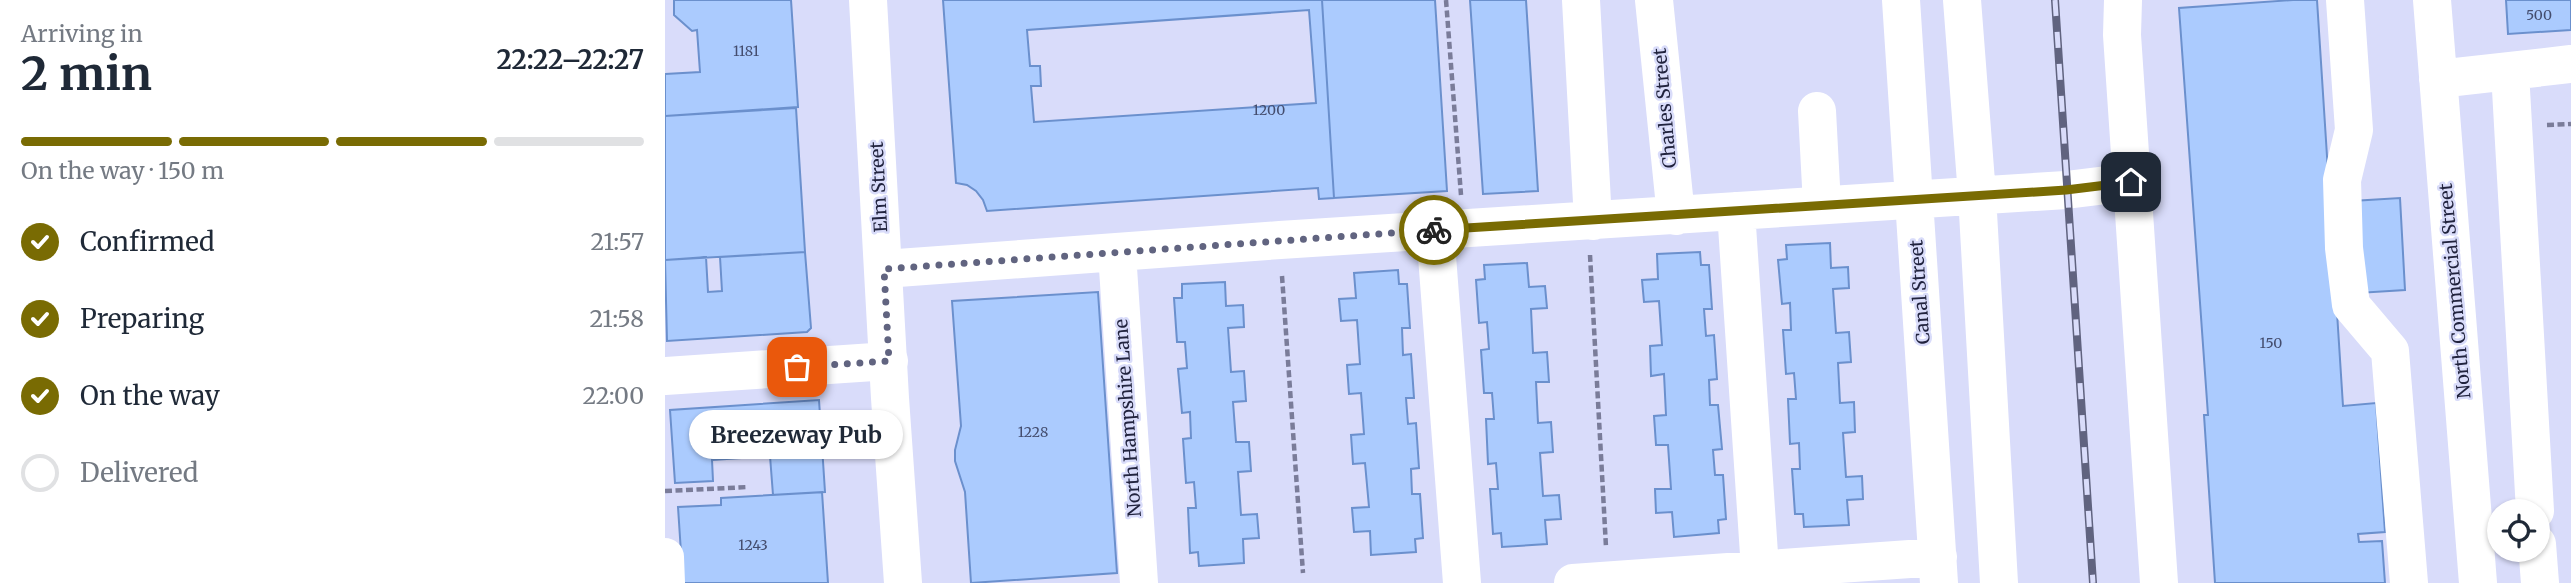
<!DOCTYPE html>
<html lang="en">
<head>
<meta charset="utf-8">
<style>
	body { margin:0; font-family:Merriweather,serif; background:#f2f2f3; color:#1f2937; height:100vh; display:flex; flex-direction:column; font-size:26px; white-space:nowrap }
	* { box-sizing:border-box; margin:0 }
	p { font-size:23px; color:#747a83 }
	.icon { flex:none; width:38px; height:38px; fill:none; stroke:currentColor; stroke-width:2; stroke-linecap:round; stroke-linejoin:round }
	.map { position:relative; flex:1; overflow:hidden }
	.drawer { display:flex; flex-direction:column; background:#fff; width:665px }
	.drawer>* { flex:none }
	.controls { position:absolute; left:1822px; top:499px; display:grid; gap:14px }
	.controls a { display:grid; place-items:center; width:63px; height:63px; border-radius:50%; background:#fff; box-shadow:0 2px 5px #0004; font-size:35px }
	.pin { position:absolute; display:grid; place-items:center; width:60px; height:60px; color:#fff; margin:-30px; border-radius:14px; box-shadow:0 4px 10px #0006 }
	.courier { position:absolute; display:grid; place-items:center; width:70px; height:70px; margin:-35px; border:5px solid #796b03; border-radius:50%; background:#fff; color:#222; box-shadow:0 2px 9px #0007 }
	.bubble { position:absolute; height:49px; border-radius:24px; background:#fff; box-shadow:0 2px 5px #0004; font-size:23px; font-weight:700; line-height:49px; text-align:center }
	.head em { font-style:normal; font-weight:700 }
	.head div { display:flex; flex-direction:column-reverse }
	.head { display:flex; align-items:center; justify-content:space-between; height:119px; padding:0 21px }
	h1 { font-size:46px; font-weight:700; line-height:52px }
	.bar { display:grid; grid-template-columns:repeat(4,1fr); gap:10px 7px; align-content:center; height:84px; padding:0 21px }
	.bar i { height:9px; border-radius:5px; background:#e0e1e3 }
	.bar .on { background:#796b03 }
	.bar p { grid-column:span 4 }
	ol { padding:0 21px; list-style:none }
	li { display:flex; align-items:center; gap:21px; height:77px }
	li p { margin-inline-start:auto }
	li .icon { padding:7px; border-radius:50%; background:#796b03; color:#fff; stroke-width:4 }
	li:last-child { color:#747a83 }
	li i { width:38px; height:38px; border:4px solid #e0e1e3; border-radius:50% }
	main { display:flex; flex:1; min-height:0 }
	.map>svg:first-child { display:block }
</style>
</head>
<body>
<main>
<section class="drawer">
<div class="head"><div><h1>2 min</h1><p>Arriving in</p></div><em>22:22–22:27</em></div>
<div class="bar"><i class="on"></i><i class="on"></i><i class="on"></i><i></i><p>On the way · 150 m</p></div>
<ol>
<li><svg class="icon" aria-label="check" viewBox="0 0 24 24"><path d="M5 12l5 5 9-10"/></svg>Confirmed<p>21:57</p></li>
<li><svg class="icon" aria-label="check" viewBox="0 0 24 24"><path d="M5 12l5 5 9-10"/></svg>Preparing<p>21:58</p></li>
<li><svg class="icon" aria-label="check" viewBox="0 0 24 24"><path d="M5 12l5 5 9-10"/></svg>On the way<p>22:00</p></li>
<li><i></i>Delivered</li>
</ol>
</section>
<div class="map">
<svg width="1906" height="583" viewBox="0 0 1906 583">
	<rect width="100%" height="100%" fill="#d9dcfa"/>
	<path fill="#abcbfe" stroke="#6b90cd" stroke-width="2" fill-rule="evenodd" d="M 9,0 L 126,0 L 133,107 L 0,116 L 0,74 L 35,72 L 32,30 L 27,31 L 9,15 Z
		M 278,0 L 657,0 L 669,198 L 654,199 L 653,188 L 322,211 L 318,200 L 311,191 L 302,185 L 291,183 ZM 644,10 L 651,103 L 369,122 L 366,86 L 376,86 L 375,66 L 365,66 L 362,30 Z
		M 657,0 L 770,0 L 782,191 L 669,198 Z
		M 805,0 L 861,0 L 873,191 L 818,194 Z
		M 1628,0 L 1652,0 L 1678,406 L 1711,403 L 1720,532 L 1693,534 L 1694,542 L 1717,541 L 1720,583 L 1550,583 L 1539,415 L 1543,415 L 1514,8 Z
		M 1841,0 L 1906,0 L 1906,30 L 1843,34 Z
		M 131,108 L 140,252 L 0,260 L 0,116 Z
		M 1735,198 L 1740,290 L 1693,293 L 1687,201 Z
		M 1165,243 L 1166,268 L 1183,267 L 1184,288 L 1168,289 L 1171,333 L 1184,332 L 1186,362 L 1173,363 L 1175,403 L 1189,402 L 1190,432 L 1178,433 L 1181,477 L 1197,476 L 1198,499 L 1182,500 L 1184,525 L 1139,527 L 1138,514 L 1130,514 L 1127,469 L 1135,469 L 1134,443 L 1125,444 L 1123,399 L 1131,399 L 1129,373 L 1121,374 L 1118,330 L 1126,330 L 1125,303 L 1117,304 L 1113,260 L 1122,259 L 1121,245 Z
		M 140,252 L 146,328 L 142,332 L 2,341 L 0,260 L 41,257 L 43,292 L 57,291 L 55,257 Z
		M 1035,252 L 1036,265 L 1044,265 L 1047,309 L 1039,309 L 1041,336 L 1049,335 L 1052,379 L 1044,380 L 1045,405 L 1053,405 L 1057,449 L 1048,450 L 1050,475 L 1058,475 L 1061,519 L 1053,520 L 1054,533 L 1009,537 L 1007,512 L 991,513 L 990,489 L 1006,489 L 1003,445 L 991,445 L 989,416 L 1001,415 L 999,374 L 986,376 L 985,346 L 997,345 L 994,301 L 979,302 L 977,280 L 993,279 L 992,254 Z
		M 862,263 L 864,287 L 880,286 L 882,308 L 866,309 L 868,353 L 882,352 L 884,382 L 871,382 L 873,423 L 886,422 L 888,452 L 875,453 L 878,496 L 894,495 L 896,519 L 880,520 L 882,544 L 837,547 L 836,533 L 828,534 L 825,489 L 833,489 L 831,463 L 823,464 L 821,419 L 829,419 L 827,393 L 819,393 L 816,350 L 824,349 L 822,322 L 814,323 L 811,280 L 820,279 L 819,265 Z
		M 733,270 L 734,284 L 742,284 L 745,328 L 737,328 L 738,355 L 746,354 L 749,398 L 741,398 L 743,424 L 751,423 L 754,468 L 746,469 L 747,494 L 755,494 L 758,538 L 750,539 L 751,552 L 706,555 L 705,531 L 689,532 L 687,508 L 704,507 L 700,463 L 688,464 L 686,435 L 699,434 L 696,393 L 684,394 L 682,365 L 695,364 L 692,320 L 676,321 L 674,299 L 691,298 L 689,273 Z
		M 560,282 L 561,306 L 578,305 L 579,327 L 563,328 L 566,372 L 579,371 L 581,401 L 568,402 L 571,442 L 584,442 L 586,471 L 573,472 L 576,515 L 592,514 L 594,538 L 578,539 L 579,563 L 534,566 L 533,552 L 525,553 L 523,508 L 531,508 L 529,482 L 521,483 L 518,439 L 526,438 L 525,412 L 517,413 L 513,369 L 522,368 L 520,342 L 512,342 L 509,298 L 517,298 L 517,284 Z
		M 433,292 L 452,573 L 306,583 L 300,492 L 290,461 L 290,450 L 296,426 L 287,301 Z
		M 154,400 L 160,492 L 108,495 L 105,456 L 47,460 L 48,481 L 10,483 L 5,410 Z
		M 157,492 L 163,583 L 18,583 L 13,507 L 56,505 L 56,498 Z"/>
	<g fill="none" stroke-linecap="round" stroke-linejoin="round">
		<path stroke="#7a7c99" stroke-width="4.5" stroke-dasharray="7 3.5" stroke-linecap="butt" d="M 781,0 L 796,195
			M 1882,125 L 1906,124
			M 925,255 L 941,547
			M 617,276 L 638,573
			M 0,491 L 83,487"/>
		<path stroke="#fff" stroke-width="38" d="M 916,0 L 928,221
			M 989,0 L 1011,216
			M 1236,0 L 1274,583
			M 1297,0 L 1312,195 L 1334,583
			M 1458,0 L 1457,35 L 1494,583
			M 1680,0 L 1689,130 L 1677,180 L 1679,248 L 1686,305 L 1725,351 L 1744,583
			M 1767,0 L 1813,583
			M 1845,72 L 1870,511
			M 1773,79 L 1906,64
			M 1152,111 L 1157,205
			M 1071,211 L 1095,569
			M 770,230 L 797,583
			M 452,253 L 474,583
			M 219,269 L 615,240 L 1401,190 L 1466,182
			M 0,376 L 224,361
			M 1872,544 L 1875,583
			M 0,557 L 1,583
			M 908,583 L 1273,557"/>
		<path stroke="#fff" stroke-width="38" d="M 203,0 L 225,398 L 238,583"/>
		<g stroke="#60637f" stroke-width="8">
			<path id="rail" d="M 1390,0 L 1428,583"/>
		</g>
		<use href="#rail" stroke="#d9dcfa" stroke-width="5" stroke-dasharray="16" stroke-linecap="butt"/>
	</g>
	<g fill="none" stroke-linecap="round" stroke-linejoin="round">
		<path stroke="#616480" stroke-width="7" stroke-dasharray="0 12.6" d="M 132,367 L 224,361 L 219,269 L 769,230"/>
		<path stroke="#796b03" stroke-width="9" d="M 769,230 L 1401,190 L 1466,182"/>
	</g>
	<g text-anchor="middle" stroke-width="5" stroke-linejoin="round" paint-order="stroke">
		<g font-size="14" fill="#444d6e">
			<text x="1874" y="20">500</text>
			<text x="81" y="56">1181</text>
			<text x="604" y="115">1200</text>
			<text x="1606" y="348">150</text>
			<text x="368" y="437">1228</text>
			<text x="88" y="550">1243</text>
		</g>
		<g font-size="18" fill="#21233e" stroke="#d9dcfa">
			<text transform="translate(1000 108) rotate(-95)" y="6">Charles Street</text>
			<text transform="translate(214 187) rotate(-93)" y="6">Elm Street</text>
			<text transform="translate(1790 291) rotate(-95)" y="6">North Commercial Street</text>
			<text transform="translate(1255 292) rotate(-94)" y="6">Canal Street</text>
			<text transform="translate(463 418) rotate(-94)" y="6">North Hampshire Lane</text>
		</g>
	</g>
</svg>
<div class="controls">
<a><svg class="icon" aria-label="locate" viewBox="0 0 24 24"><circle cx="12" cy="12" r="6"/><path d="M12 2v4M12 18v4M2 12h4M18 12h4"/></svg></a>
</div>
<div class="pin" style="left:132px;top:367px;background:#ea580c"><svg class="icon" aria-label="bag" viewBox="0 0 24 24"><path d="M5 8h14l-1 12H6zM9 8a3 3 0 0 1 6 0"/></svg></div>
<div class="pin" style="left:1466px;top:182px;background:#1f2937"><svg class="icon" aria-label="home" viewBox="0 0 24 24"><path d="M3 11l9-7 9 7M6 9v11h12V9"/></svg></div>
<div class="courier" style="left:769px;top:230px"><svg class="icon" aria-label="bike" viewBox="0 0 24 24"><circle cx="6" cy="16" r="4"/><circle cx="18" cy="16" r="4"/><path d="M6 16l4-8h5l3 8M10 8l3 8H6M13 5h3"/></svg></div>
<div class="bubble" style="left:24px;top:410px;width:214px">Breezeway Pub</div>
</div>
</main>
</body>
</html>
